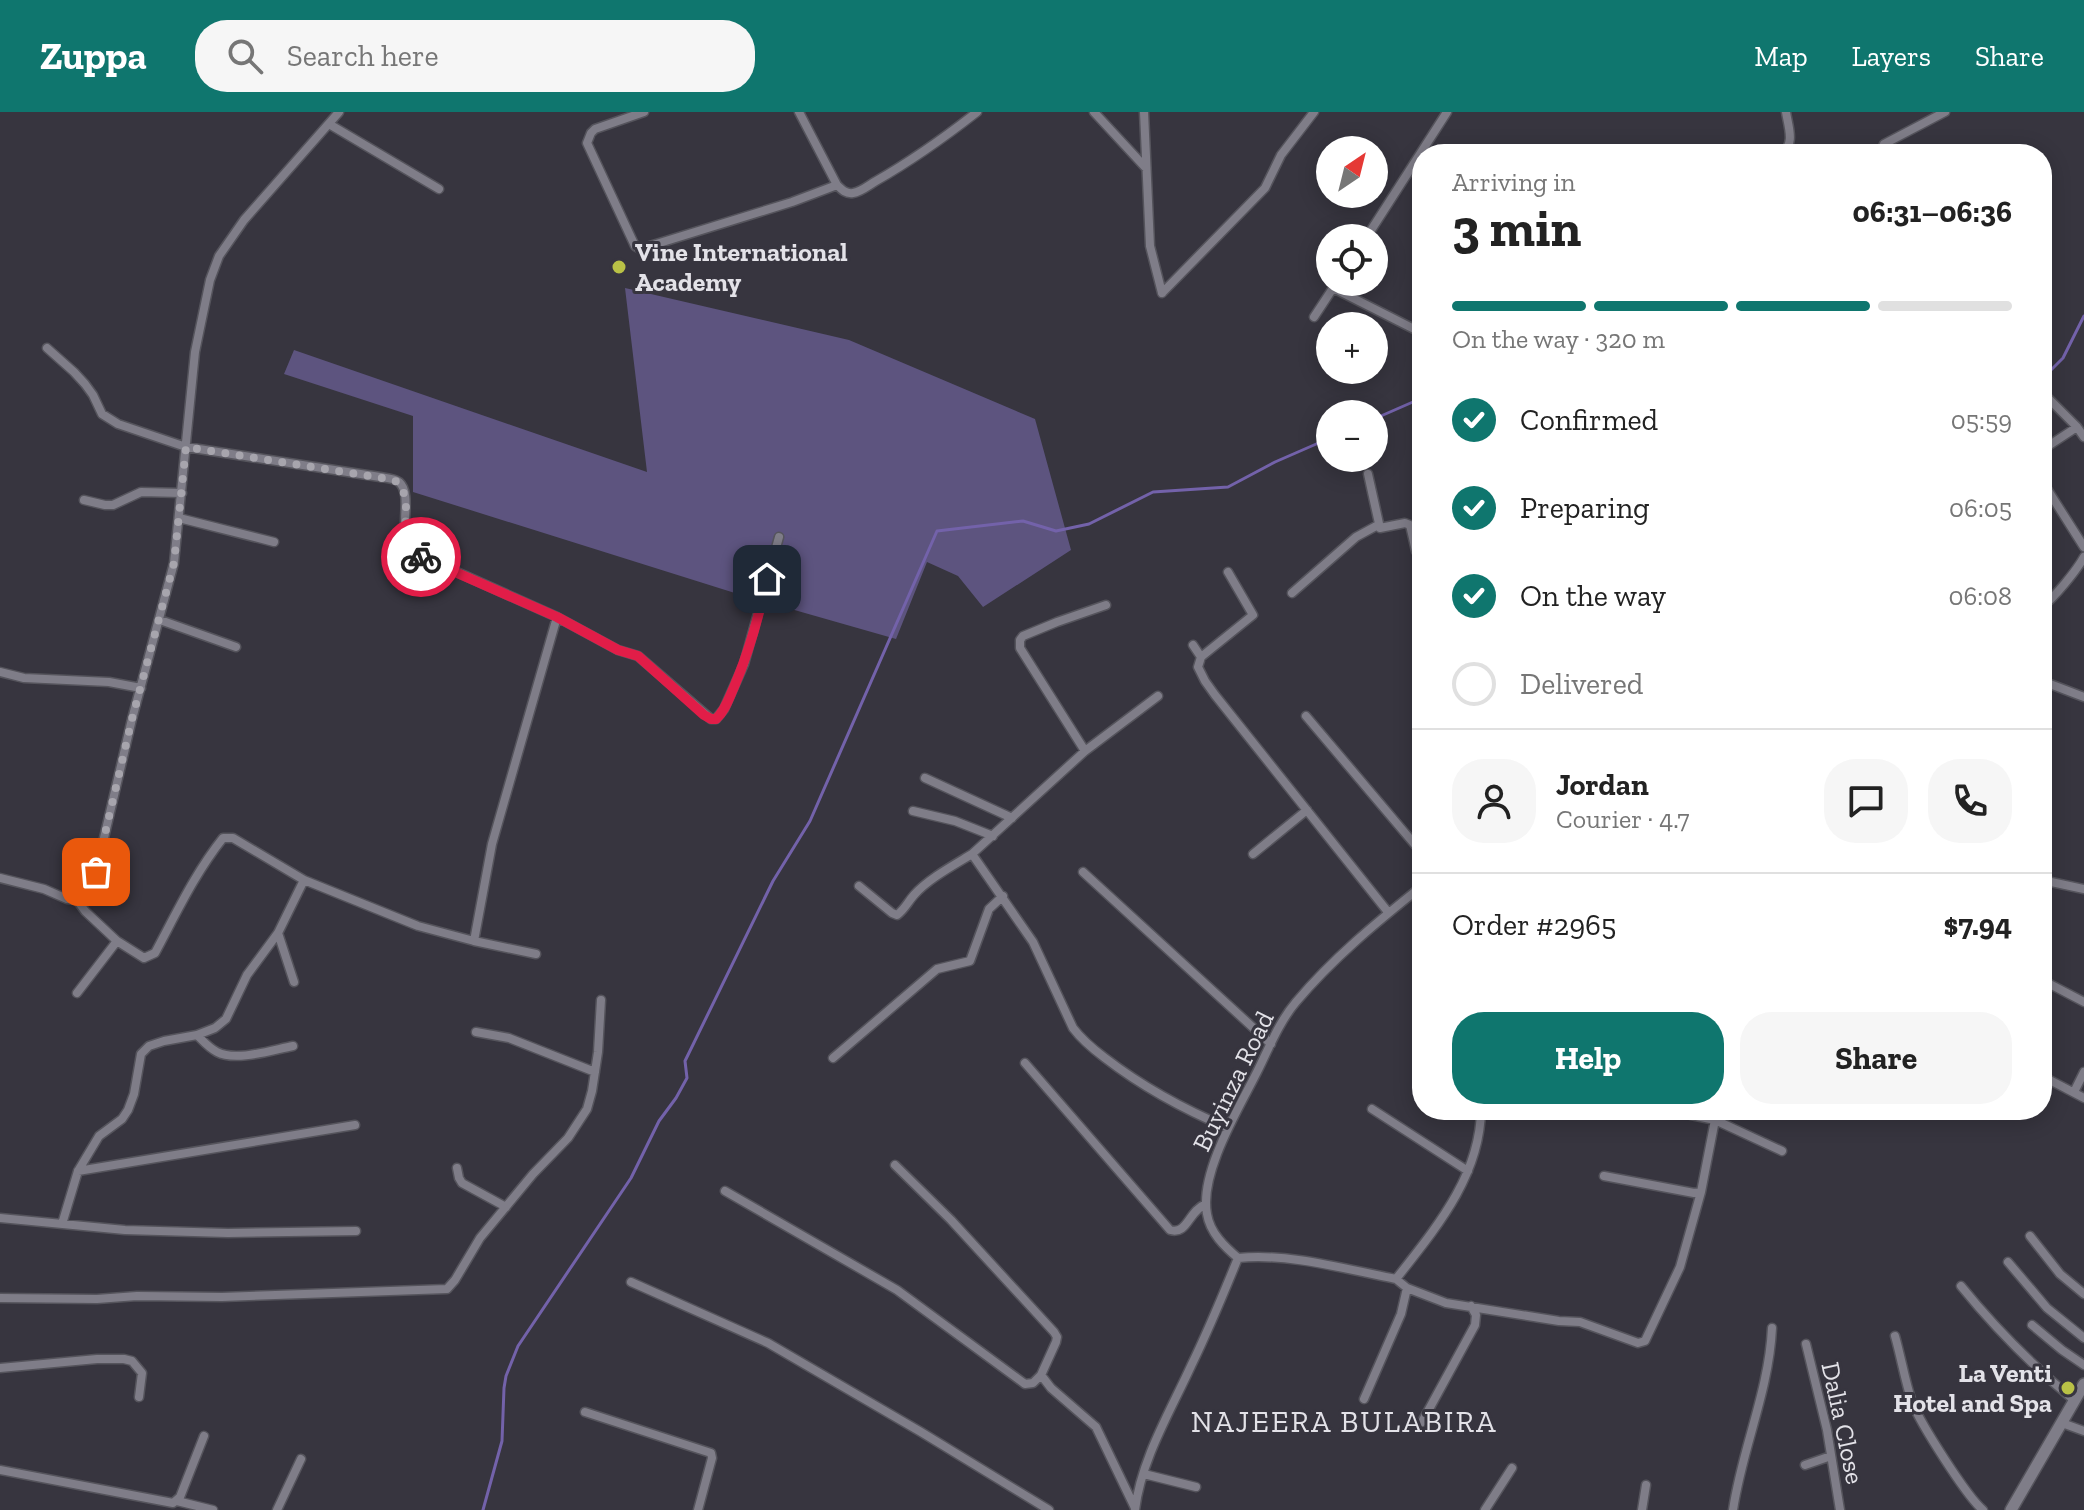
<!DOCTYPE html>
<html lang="en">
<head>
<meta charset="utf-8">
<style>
	body { margin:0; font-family:"Zilla Slab",serif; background:#f6f6f6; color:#222; height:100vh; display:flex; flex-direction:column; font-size:30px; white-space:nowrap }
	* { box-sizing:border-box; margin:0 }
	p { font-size:26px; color:#767676 }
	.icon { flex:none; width:44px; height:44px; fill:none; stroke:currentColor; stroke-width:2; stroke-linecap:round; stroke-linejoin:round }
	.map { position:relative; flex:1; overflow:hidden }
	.panel { position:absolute; left:1412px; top:32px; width:640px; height:976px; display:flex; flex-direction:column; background:#fff; border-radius:32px; box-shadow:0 4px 20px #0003 }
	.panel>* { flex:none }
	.needle { width:52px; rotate:35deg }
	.buttons { position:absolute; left:1316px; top:24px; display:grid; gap:16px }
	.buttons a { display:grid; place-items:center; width:72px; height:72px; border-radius:50%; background:#fff; box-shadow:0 4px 20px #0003; font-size:40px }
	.pin { position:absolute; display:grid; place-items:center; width:68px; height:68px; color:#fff; margin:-34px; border-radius:16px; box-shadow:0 4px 12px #0006 }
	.courier { position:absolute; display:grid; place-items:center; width:80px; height:80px; margin:-40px; border:6px solid #e11d48; border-radius:50%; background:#fff; color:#222; box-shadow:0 2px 10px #0007 }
	.headline em { font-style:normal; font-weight:700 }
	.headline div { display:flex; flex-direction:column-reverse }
	.headline { display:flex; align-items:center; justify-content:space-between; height:136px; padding:0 40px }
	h1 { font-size:52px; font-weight:700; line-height:60px }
	.bar { display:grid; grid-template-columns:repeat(4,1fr); gap:12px 8px; align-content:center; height:96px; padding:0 40px }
	.bar i { height:10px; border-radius:6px; background:#e0e0e0 }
	.bar .current { background:#0f766e }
	.bar p { grid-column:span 4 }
	.line { display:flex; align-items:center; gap:20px; padding:0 40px; border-top:2px solid #e0e0e0 }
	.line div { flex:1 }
	.round { display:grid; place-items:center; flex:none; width:84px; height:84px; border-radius:32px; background:#f6f6f6 }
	ol { padding:0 40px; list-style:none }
	li { display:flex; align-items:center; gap:24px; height:88px }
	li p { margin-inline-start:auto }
	li .icon { padding:8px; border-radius:50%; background:#0f766e; color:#fff; stroke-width:4 }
	li:last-child { color:#767676 }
	li i { width:44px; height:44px; border:4px solid #e0e0e0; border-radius:50% }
	.primary-button { display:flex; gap:16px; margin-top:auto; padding:16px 40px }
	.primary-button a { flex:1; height:92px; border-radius:32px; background:#0f766e; color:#fff; font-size:32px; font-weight:700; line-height:92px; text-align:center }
	.primary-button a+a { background:#f6f6f6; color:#222 }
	header { display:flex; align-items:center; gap:48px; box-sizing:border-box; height:112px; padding:0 40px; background:#0f766e; color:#fff }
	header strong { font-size:38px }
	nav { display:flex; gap:44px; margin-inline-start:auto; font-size:28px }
	.search { width:560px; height:72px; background:#f6f6f6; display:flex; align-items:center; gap:20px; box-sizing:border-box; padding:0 28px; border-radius:32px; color:#767676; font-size:30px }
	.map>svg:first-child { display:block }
</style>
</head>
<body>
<header>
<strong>Zuppa</strong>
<div class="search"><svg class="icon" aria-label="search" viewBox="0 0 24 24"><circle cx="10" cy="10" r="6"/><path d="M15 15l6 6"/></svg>Search here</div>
<nav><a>Map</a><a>Layers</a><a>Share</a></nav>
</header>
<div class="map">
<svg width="2084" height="1398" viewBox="0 0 2084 1398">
	<rect width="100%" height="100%" fill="#37353f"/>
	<path fill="#5d547f" d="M 625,176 L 849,228 L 1035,307 L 1071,438 L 983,495 L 958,464 L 927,450 L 896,527 L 738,482 L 413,380 L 413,304 L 284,262 L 294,238 L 647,360 Z"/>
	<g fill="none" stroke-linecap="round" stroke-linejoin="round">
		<path stroke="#7362aa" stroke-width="3" d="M 2042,267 L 2063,246 L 2084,204
			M 1374,307 L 1422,286
			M 483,1398 L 502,1329 L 504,1276 L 506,1264 L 518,1234 L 631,1066 L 659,1009 L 676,986 L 687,966 L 685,949 L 773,769 L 810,709 L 937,419 L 1023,409 L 1056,419 L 1089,412 L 1153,380 L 1228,375 L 1275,350 L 1330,326"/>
		<g stroke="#55545c" stroke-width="11">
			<path id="minor" d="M 644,0 L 595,17 L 591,21 L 587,31 L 635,134 L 640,137 L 792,90 L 837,73
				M 799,0 L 837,73 C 842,78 846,82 853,81 C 861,80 869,73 876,69 C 911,49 945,25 977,0
				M 1094,0 L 1145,55
				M 1144,0 L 1150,134 L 1162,181
				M 329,12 L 439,77
				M 1781,42 C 1796,33 1788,14 1786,0
				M 1880,42 L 1884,32 L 1945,0
				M 1366,126 L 1447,0
				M 1333,176 L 1422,221
				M 1162,181 L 1265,76 L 1281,43 L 1314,0
				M 1314,205 L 1337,170
				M 47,236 L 74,260 L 85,272 L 93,283 L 102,302 L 118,312 L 186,335 L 380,365 C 385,366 394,366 399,370 C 414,383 397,422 410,439 L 557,505 L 618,538 L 638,544 L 711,607 L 716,607 L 724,597 L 744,552 L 779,425
				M 2042,280 L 2077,315 L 2084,325
				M 2042,338 L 2077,315
				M 1368,362 L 1380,416 L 1405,411 L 1410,413 L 1416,439 L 1422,443
				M 2042,369 L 2084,435
				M 84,388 L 105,393 L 113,393 L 141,380 L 182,381
				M 179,406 L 274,430
				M 1228,460 L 1253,503 L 1201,545 L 1198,555 L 1205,569 L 1215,583 L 1388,800
				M 1292,481 L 1356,425 L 1378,413
				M 2042,495 C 2054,486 2077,458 2084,445
				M 160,508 L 236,535
				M 1193,533 L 1201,545
				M 0,560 L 24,566 L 109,570 L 141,576
				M 2042,569 L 2084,585
				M 1158,584 L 1085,639 L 972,742 L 1033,830 L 1073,916 C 1082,928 1093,937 1105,946 C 1144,976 1183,997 1228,1016
				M 1306,604 L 1422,741
				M 1085,639 L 1020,536 L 1020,528 L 1023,524 L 1057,510 L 1106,493
				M 925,666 L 1012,706
				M 913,699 L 955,709 L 993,724
				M 1253,742 L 1307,698
				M 1083,760 L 1271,932
				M 0,766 L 44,777 L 67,787 L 77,788 L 86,783 L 96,760 L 132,607 L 174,451 L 195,240 L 210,168 L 219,144 L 244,108 L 339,0
				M 2042,768 L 2084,777
				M 859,774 L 892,801 L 897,803 C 905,797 907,791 914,783 C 928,767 954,753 972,742
				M 278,821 L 294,870
				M 117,829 L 144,846 L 155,841 C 176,802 195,761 223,726 L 233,726 L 304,768
				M 474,829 L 492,732 L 557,505
				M 2042,868 L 2084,890
				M 77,881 L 117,829 L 85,799 L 77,788
				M 476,920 L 509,926 L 595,960
				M 197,923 C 203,929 209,936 217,940 C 236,950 272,938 293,934
				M 833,946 L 937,857 L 970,849 L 989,797 L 1003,784
				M 1025,951 L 1170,1118 C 1188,1123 1188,1099 1206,1092
				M 2042,964 L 2084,986
				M 2074,980 L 2084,960
				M 1372,997 L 1468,1059
				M 1668,998 L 1715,1008 L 1782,1039
				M 895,1053 L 951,1108 L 1054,1220 L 1057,1225 L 1056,1230 L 1041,1263 L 1051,1276 L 1096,1315 L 1135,1396
				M 457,1056 L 459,1066 L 462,1071 L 506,1095
				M 78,1059 L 355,1013
				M 1604,1064 L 1694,1081 L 1701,1080 L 1715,1008
				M 725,1079 L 897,1178 L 1025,1272 L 1033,1271 L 1041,1263
				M 0,1106 L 125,1118 L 228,1121 L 356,1119
				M 62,1112 L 78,1059 L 99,1024 L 122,1007 L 128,998 L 134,982 L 141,942 L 149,934 L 164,929 L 197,923 L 215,916 L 226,907 L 247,863 L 278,821 L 304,768 L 418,814 L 474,829 L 536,842
				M 2030,1124 L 2060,1162 L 2084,1182
				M 1238,1146 C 1291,1141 1344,1157 1396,1167 C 1435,1117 1480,1065 1481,998
				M 2008,1150 L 2047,1196 L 2084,1226
				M 1396,1167 L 1407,1176 L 1446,1191 L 1559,1209 L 1580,1210 L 1638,1231 L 1645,1229 L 1680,1155 L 1701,1080
				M 631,1170 L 768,1231 L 921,1320 L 1049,1398
				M 1961,1174 C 1995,1216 2033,1254 2075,1289
				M 0,1186 L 97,1187 L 137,1184 L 222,1185 L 447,1177 L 455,1168 L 480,1126 L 533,1062 L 568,1026 L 587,997 L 592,979 L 598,940 L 601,888
				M 2032,1213 L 2062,1238 L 2084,1253
				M 1895,1224 C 1901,1245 1905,1269 1912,1290 C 1920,1311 1967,1385 1983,1398
				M 1806,1232 L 1827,1318 L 1840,1398
				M 0,1256 L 97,1247 L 124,1247 L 132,1249 L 142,1261 L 139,1285
				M 1364,1287 L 1401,1202 L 1407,1176
				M 585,1300 L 711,1341 L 712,1346 L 698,1398
				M 1422,1310 L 1475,1213 L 1476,1203 L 1471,1194
				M 2062,1311 L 2084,1319
				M 1805,1353 L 1831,1344
				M 0,1358 L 173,1391 L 180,1385 L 204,1324
				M 1144,1362 L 1196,1375
				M 177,1389 L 213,1398
				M 277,1398 L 301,1347
				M 1135,1398 C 1141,1348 1170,1300 1191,1254 C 1208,1219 1223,1183 1238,1146 C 1225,1135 1210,1121 1207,1102 C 1199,1061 1239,996 1257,960 C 1269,936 1279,910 1296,890 C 1333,846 1377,810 1422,774
				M 1485,1398 L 1512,1356
				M 1642,1398 L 1646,1373
				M 1733,1398 C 1742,1337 1769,1279 1772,1216"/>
		</g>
		<g stroke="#55545c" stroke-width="14">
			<path id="secondary" d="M 2011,1398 L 2084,1272"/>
		</g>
		<use href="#minor" stroke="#7f7d88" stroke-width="8"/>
		<use href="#secondary" stroke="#7f7d88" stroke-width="11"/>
	</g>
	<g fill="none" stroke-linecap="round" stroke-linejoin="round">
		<path stroke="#a7a5ad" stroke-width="8" stroke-dasharray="0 14.4" d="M 96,760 L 132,607 L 174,451 L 186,335 L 394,368 C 414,381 402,414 406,434 L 410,439 L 421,445"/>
		<path stroke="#e11d48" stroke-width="10" d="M 421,445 L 557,505 L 618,538 L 638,544 L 704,603 L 711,607 L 716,607 C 725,599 729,586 734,575 C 749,540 759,504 767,467"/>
	</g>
	<g fill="#b9c146" stroke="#37353f" stroke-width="3">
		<circle cx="619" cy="155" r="8"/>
		<circle cx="2068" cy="1276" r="8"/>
	</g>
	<g text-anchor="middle" stroke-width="6" stroke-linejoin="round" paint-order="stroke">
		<g font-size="26" font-weight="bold" fill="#e3e2e8" stroke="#37353f" text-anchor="start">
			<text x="635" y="149">Vine International<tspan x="635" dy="30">Academy</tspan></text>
			<text x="2052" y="1270" text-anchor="end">La Venti<tspan x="2052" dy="30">Hotel and Spa</tspan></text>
		</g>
		<g font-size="26" fill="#e3e2e8" stroke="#37353f">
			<text transform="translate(1233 969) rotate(-64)" y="9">Buyinza Road</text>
			<text transform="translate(1843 1311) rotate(78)" y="9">Dalia Close</text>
		</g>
		<g font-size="30" letter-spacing="2" fill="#e3e2e8" stroke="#37353f">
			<text x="1344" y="1320">NAJEERA BULABIRA</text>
		</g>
	</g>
</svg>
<div class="buttons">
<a><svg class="needle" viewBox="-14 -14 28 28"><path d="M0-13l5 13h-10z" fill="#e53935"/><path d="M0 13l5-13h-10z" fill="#767676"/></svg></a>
<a><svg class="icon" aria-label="locate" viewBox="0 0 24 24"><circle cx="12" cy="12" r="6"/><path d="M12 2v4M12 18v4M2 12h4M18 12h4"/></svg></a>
<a>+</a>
<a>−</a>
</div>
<div class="pin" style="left:96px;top:760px;background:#ea580c"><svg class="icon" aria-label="bag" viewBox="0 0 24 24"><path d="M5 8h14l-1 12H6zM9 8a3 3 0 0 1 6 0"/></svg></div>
<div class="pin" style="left:767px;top:467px;background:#1f2937"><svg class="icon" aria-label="home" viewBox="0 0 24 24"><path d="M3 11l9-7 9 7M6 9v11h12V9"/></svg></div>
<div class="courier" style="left:421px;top:445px"><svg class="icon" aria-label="bike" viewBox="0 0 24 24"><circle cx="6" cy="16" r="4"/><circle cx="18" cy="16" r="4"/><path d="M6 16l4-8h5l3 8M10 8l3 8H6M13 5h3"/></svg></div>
<section class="panel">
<div class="headline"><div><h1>3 min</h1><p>Arriving in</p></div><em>06:31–06:36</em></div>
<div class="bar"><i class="current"></i><i class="current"></i><i class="current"></i><i></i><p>On the way · 320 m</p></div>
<ol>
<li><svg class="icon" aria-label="check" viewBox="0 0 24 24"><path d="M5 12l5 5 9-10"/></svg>Confirmed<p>05:59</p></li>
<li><svg class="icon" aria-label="check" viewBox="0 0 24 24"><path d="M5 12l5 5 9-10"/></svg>Preparing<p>06:05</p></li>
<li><svg class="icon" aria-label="check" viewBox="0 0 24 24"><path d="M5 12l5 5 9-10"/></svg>On the way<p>06:08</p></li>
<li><i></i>Delivered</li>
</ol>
<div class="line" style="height:144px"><a class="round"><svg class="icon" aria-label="person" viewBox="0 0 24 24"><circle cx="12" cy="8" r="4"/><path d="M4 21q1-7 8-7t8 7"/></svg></a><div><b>Jordan</b><p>Courier · 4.7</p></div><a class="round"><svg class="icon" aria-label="chat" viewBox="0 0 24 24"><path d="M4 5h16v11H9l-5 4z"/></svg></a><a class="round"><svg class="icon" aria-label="phone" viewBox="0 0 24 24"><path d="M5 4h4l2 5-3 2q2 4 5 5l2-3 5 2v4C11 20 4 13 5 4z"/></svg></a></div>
<div class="line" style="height:104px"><div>Order #2965</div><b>$7.94</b></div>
<div class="primary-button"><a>Help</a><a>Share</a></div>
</section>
</div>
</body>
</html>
